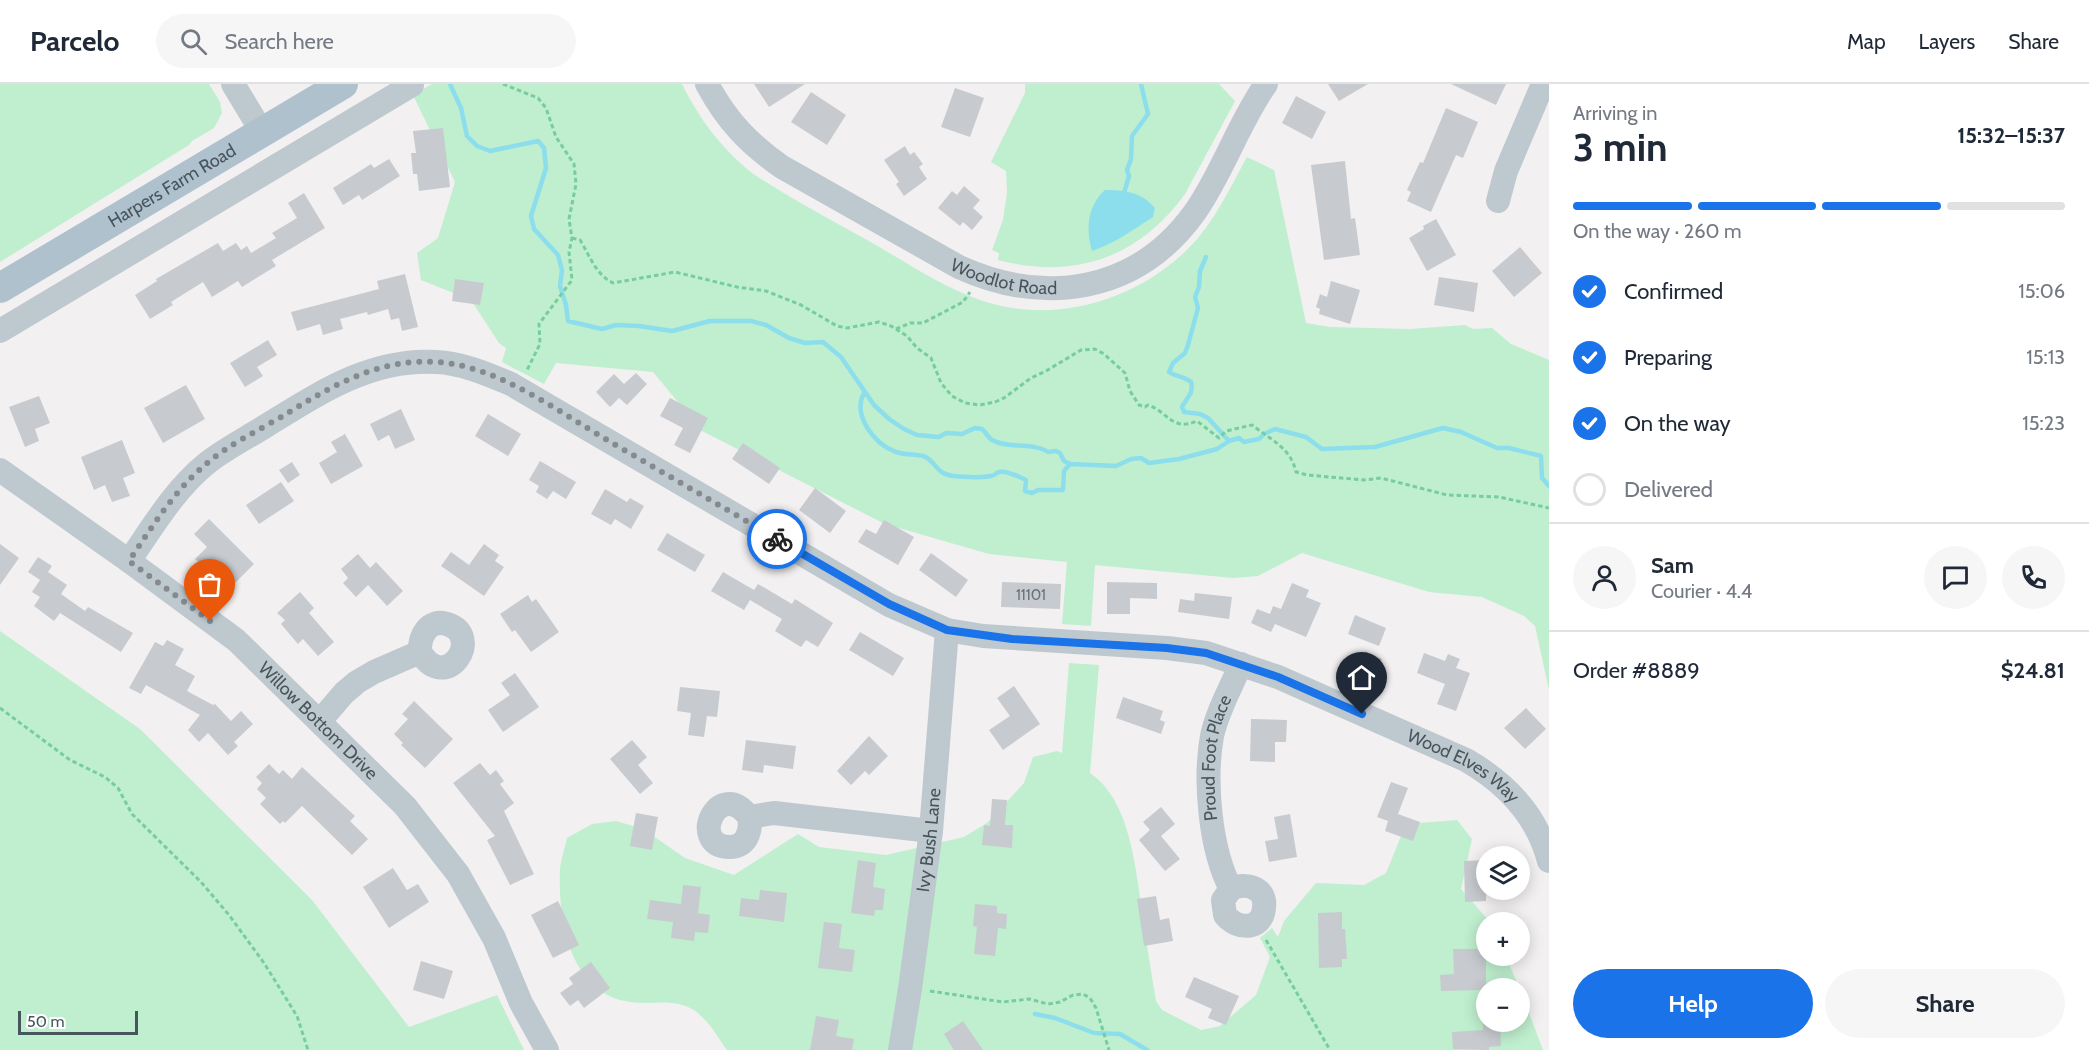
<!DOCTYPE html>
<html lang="en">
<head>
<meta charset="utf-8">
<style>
	body { margin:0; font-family:Cabin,sans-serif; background:#f6f6f7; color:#1f2937; height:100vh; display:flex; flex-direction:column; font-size:22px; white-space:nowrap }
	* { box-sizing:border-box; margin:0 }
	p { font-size:20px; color:#747a83 }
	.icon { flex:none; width:33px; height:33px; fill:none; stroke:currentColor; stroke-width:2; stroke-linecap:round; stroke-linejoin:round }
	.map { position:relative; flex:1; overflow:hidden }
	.details { display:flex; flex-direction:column; background:#fff; width:540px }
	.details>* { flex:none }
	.buttons { position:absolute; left:1476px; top:762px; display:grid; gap:12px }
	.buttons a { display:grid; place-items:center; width:54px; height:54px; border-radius:50%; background:#fff; box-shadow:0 3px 15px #0003; font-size:30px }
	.scale { position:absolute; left:18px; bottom:15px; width:120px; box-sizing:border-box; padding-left:6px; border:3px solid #48555d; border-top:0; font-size:16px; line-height:21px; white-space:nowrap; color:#48555d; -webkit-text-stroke:4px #fff; paint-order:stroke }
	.pin { position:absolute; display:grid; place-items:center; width:51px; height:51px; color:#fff; margin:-62px -26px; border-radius:50% 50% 50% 0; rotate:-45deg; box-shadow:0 0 6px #0007 }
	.pin .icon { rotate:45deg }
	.courier { position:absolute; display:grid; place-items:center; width:60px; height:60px; margin:-30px; border:4px solid #1a73e8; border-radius:50%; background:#fff; color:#222; box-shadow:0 2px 8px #0007 }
	.headline em { font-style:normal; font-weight:700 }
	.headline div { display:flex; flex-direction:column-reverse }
	.headline { display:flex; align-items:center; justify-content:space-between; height:102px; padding:0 24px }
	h1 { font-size:39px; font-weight:700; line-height:45px }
	.bar { display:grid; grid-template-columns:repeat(4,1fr); gap:9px 6px; align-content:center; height:72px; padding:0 24px }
	.bar i { height:8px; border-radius:4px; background:#e0e1e3 }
	.bar .selected { background:#1a73e8 }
	.bar p { grid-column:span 4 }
	.line { display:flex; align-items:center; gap:15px; padding:0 24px; border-top:2px solid #e0e1e3 }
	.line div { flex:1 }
	.round { display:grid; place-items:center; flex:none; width:63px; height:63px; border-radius:32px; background:#f6f6f7 }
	ol { padding:0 24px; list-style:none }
	li { display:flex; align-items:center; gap:18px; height:66px }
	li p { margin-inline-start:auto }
	li .icon { padding:6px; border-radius:50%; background:#1a73e8; color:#fff; stroke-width:4 }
	li:last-child { color:#747a83 }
	li i { width:33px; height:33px; border:3px solid #e0e1e3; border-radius:50% }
	.primary-button { display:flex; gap:12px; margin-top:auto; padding:12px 24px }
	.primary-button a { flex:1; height:69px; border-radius:36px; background:#1a73e8; color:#fff; font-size:24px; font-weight:700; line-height:69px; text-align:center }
	.primary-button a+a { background:#f6f6f7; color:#1f2937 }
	header { display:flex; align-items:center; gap:36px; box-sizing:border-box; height:84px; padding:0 30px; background:#fff; border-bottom:2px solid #e0e1e3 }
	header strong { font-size:28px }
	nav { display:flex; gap:33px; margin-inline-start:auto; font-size:21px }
	.search { width:420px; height:54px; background:#f6f6f7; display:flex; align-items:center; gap:15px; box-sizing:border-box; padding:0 21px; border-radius:33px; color:#747a83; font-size:22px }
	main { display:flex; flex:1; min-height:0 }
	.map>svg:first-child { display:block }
</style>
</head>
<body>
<header>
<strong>Parcelo</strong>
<div class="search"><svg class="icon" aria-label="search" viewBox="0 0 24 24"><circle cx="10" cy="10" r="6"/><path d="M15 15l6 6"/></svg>Search here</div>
<nav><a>Map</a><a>Layers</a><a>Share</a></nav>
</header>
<main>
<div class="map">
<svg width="1549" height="966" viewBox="0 0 1549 966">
	<rect width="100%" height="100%" fill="#f2f0f0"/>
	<path fill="#bfefce" d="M 0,0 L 209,0 L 220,18 L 222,29 L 214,44 L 192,57 L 189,61 L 0,178 Z
		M 432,0 L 682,0 C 700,36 721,64 752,89 C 791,115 833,137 874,160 C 909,180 944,204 983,217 C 1059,242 1146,214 1198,154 C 1218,130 1232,100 1247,73 L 1274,86 L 1306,239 L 1330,243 L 1410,245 L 1465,241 L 1473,245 L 1492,244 L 1511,260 L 1549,276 L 1549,606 L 1535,542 L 1524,532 L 1482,513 L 1429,508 L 1302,469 L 1258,492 L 1233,494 L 1095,481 L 1091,542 L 1062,540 L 1067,478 L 989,470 L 885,440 L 702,347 L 653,288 L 556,279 L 544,300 L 502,278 L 506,264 L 499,259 L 471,216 L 421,196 L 417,169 L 438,154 L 455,98 L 413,11 Z
		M 1025,0 L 1219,0 L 1235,17 L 1185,110 C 1139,174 1074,196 998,176 L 999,169 L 992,166 L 1003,136 L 1007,109 L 1006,87 L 991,78 L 1025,9 Z
		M 0,547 L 140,645 L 312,816 L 409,943 L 497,911 L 524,966 L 0,966 Z
		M 1069,579 L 1099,581 L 1090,689 C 1130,716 1135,782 1142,826 C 1146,857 1151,887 1156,917 L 1162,926 L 1201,946 L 1220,942 L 1256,911 L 1270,873 L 1260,854 L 1272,844 L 1278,853 L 1284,837 L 1316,799 L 1364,801 L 1386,789 L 1406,740 L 1457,736 L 1472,755 L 1461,805 L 1490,838 L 1486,838 L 1486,872 L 1506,872 L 1519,904 L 1486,904 L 1486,938 L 1520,938 L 1520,905 L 1543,966 L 727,966 C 719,955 710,939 699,930 C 677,911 650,923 625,917 C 568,905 558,833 560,785 C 561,775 565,764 567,754 L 592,740 L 616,737 L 643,745 L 685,774 L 734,791 L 798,750 L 819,763 L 886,771 L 964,753 L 987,739 L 1024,699 L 1033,673 L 1057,667 L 1062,669 Z"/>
	<path fill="#8cdeec" d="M 1105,106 C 1124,106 1142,108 1155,124 L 1153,133 C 1133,146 1115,159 1092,167 C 1086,145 1087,122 1105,106 Z"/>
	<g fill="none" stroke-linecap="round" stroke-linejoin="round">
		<path stroke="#8cdeec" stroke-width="4.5" d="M 450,0 L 461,24 L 467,52 L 477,62 L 490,67 L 538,57 L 544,64 L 546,84 L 531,132 L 534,145 L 558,171 L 562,186 L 560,202 L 566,221 L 568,237 L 602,245 L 616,241 L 639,242 L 672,247 L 710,237 L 751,237 L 766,241 L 789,254 L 805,259 L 823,258 L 841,273 L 874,321 L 889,335 L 904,345 L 917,351 L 939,353 L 946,349 L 962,350 L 975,344 L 982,345 C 986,348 988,354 992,356 C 1008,365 1033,358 1048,368 L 1056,367 L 1060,369 L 1064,377 L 1070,380 L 1116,382 L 1131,375 L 1141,374 L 1149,379 L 1179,375 L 1217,365 L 1229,357 L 1239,354 L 1244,358 L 1259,355 L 1264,350 L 1275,345 L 1306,353 L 1322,365 L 1375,363 L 1443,344 L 1461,348 L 1497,364 L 1509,364 L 1541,372 L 1542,394 L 1549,402
			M 1124,109 L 1129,92 L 1127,86 L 1131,75 L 1132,52 L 1148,30 L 1141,0
			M 1206,173 L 1200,187 L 1199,203 L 1195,213 L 1198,224 L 1188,261 L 1185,269 L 1173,279 L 1169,288 C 1176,293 1184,292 1191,298 C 1194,310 1187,313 1182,323 L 1184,328 L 1200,330 L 1208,334 L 1229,357
			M 864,309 C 852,331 874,360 896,368 C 905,371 914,370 923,372 C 936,376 935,390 953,392 C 964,393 980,394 991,392 C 994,392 996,389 999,388 C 1006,386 1020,393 1026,396 L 1025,407 L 1032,409 L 1038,406 L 1063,406 L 1064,387 L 1070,380
			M 1035,930 L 1055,934 L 1094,949 L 1120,950 L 1147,966"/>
	</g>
	<path fill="#c7cbcf" d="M 754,0 L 805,0 L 769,23 Z
		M 1328,0 L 1368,0 L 1339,17 Z
		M 1451,0 L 1506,0 L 1496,21 Z
		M 955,4 L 984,14 L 970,53 L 941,43 Z
		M 811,8 L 846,31 L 827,61 L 791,38 Z
		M 1296,12 L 1326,28 L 1312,55 L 1282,39 Z
		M 1446,24 L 1478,38 L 1463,74 L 1456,71 L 1431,128 L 1407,117 L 1411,108 L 1407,106 L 1420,78 L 1423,79 Z
		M 443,44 L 450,103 L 419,107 L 417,90 L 413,90 L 411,69 L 416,69 L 413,47 Z
		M 905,62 L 910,71 L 914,68 L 923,80 L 919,83 L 927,95 L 904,112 L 896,100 L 899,98 L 884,76 Z
		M 389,75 L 400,92 L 362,116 L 359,111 L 343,121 L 333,104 L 371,80 L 374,84 Z
		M 1345,77 L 1351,135 L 1355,134 L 1360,171 L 1324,176 L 1311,81 Z
		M 964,102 L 980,116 L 973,124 L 983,133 L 972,146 L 963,138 L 960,142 L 938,124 L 952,107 L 957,111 Z
		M 304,109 L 325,144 L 272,176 L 276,182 L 242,203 L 238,197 L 212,213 L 203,198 L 171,218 L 173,221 L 150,235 L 135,211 L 157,197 L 156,195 L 218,159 L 223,167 L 236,159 L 241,166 L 247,162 L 251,169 L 276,154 L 272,149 L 297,134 L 288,119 Z
		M 1436,135 L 1456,171 L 1427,187 L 1409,154 L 1424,145 L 1423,142 Z
		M 1520,163 L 1542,189 L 1514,213 L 1492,187 Z
		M 405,190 L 418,243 L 402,247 L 399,234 L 391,236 L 388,225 L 368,231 L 367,228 L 340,235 L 343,245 L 323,251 L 320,240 L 297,247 L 291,228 L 379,205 L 377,197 Z
		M 1439,193 L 1478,199 L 1474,228 L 1434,221 Z
		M 455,195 L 484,199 L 480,221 L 452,217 Z
		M 1331,197 L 1360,206 L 1350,240 L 1319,230 L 1320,225 L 1316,223 L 1320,210 L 1327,213 Z
		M 268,256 L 277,271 L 257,283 L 263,292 L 245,303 L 230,279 Z
		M 636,289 L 647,300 L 627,321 L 619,314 L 610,323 L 596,308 L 614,290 L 624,300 Z
		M 186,301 L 205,335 L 163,359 L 144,324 Z
		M 39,312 L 50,339 L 35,345 L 39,357 L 25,363 L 9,323 Z
		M 670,314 L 708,334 L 690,369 L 674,361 L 683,344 L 660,332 Z
		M 401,325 L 415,356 L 395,365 L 389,351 L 378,357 L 370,340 Z
		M 488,330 L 521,350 L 508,372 L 475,352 Z
		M 345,350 L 363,382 L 331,400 L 319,379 L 337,368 L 331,358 Z
		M 122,356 L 135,389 L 123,394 L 130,412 L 112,418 L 105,401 L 94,406 L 81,373 Z
		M 743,359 L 780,384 L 769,400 L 732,375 Z
		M 540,377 L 576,398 L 566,415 L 553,407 L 547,415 L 536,408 L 539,402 L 529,396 Z
		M 292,378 L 300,391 L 288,399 L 279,386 Z
		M 281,398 L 294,417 L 259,440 L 246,421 Z
		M 815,404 L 846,427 L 830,449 L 799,426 Z
		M 605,405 L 627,418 L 630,414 L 644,422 L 631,445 L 615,435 L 611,441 L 591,430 Z
		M 209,435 L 254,480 L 230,504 L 211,484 L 208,487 L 195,475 L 207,463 L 194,450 Z
		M 884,436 L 914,453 L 898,481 L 858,458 L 866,445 L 876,450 Z
		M 667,449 L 705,471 L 695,488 L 657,466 Z
		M 0,460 L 19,474 L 0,501 Z
		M 484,460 L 499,471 L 495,477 L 504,483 L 484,512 L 441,482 L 451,468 L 469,481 Z
		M 931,469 L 968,496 L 956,513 L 919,486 Z
		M 358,470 L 370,484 L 376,478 L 403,507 L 387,522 L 368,501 L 356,513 L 343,499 L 348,494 L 341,485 Z
		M 38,473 L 52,482 L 48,488 L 67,501 L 61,510 L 85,527 L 88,523 L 133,549 L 121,568 L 60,529 L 54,537 L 34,522 L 40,513 L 32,508 L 40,496 L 28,488 Z
		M 723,488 L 754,506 L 758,500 L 792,520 L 795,515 L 833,539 L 818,563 L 806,556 L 801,563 L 775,547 L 782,535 L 750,516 L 744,526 L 711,507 Z
		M 1002,498 L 1061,500 L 1060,525 L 1001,523 Z
		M 1107,498 L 1157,499 L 1157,515 L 1130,514 L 1130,530 L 1107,530 Z
		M 1292,499 L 1309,506 L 1306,513 L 1321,519 L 1306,553 L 1275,540 L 1271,548 L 1251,539 L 1257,525 L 1270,530 L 1273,522 L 1281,525 Z
		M 300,508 L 314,524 L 309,529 L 334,558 L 318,572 L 303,555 L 298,560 L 281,540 L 285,536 L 277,529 Z
		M 1195,509 L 1232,513 L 1229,535 L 1178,528 L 1180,515 L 1194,517 Z
		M 528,511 L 532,518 L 536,515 L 559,548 L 531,568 L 515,546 L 512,548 L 500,530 Z
		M 1355,531 L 1386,544 L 1379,562 L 1348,550 Z
		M 860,548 L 904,574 L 893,592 L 849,566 Z
		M 167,556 L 184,565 L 175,581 L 195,592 L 187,607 L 213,621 L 215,620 L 231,637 L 241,627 L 253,640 L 234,658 L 238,662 L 228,671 L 208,649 L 199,658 L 188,646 L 200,631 L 146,601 L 141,610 L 129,604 L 155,558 L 163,562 Z
		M 1365,567 L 1382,575 L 1377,587 L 1360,579 Z
		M 1424,569 L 1445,577 L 1448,570 L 1460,575 L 1456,584 L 1470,589 L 1456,627 L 1437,620 L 1445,600 L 1417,589 Z
		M 515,589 L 539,623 L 503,648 L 488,626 L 510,611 L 501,599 Z
		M 1014,602 L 1040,640 L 1003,666 L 989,646 L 1010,632 L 997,614 Z
		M 680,603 L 720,607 L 717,633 L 707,632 L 704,653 L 688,651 L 691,629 L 677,627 Z
		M 1123,613 L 1163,627 L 1160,636 L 1165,638 L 1161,650 L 1116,634 Z
		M 414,617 L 453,655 L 425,684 L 401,661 L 403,659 L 394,650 L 408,635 L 402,630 Z
		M 1526,624 L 1546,645 L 1525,665 L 1504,644 Z
		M 1251,635 L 1287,636 L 1286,658 L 1275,658 L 1275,678 L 1250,677 Z
		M 869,652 L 888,672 L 869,691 L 865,687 L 851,701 L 837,687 Z
		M 632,656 L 647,673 L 638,681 L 653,699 L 640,710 L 610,675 Z
		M 746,656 L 796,662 L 793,685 L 764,681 L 763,689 L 742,686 Z
		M 480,679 L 490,691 L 496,686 L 504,697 L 500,700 L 514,719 L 504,727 L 534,790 L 510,801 L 487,756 L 495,752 L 453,699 Z
		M 269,680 L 279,690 L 283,686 L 292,695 L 302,683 L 355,732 L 350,737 L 368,755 L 352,771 L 302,722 L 285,739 L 283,737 L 280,740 L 260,720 L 266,714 L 257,705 L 262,699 L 256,693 Z
		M 1391,698 L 1408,704 L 1398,730 L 1420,738 L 1413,757 L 1385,747 L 1388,737 L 1377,733 Z
		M 992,715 L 1007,716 L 1005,741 L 1013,741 L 1012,764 L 982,761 L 984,741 L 990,742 Z
		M 1161,723 L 1175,740 L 1161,752 L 1180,775 L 1165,787 L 1139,756 L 1150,746 L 1143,738 Z
		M 636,729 L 658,733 L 652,766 L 630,762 Z
		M 1290,730 L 1297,773 L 1269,778 L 1265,757 L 1278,755 L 1274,733 Z
		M 858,776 L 876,779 L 873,803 L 885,805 L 883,826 L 875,826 L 874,832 L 851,829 Z
		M 1486,776 L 1486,817 L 1465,818 L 1464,777 Z
		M 393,784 L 407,806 L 418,800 L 429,818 L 389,844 L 363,803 Z
		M 683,801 L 701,803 L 698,829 L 710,831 L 708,849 L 695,848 L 694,857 L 671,854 L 673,838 L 647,835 L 650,816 L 681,820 Z
		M 760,806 L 787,809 L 784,838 L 739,832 L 741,814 L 759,816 Z
		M 1156,812 L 1160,836 L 1169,834 L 1173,857 L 1144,862 L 1137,815 Z
		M 558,817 L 579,861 L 553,874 L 531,831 Z
		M 975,820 L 997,822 L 997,829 L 1007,830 L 1006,845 L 998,844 L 995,872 L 974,870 L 977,843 L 973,842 Z
		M 1342,828 L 1342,845 L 1345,845 L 1347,875 L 1342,875 L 1342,883 L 1319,884 L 1318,829 Z
		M 824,838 L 842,840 L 839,864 L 855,866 L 852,888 L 818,884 Z
		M 1453,865 L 1486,865 L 1486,906 L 1441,907 L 1440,891 L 1454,890 Z
		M 421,877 L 453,887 L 444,915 L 413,906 Z
		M 591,878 L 610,904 L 584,924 L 578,916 L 570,922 L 560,909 L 573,900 L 569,894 Z
		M 1194,893 L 1239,912 L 1226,941 L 1208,934 L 1212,925 L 1185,913 Z
		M 816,932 L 839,936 L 836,952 L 854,955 L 852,966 L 810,966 Z
		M 963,937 L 983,966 L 954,966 L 944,950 Z
		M 1483,938 L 1500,938 L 1501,962 L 1489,963 L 1489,966 L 1453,965 L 1452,948 L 1483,946 Z"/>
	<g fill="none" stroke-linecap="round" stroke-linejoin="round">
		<path stroke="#77cd9d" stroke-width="3" stroke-dasharray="4.5 3" stroke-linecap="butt" d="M 503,0 L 538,14 L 546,24 L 556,53 L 574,80 L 576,100 L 569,135 L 572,154 L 569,168 L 572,196 L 539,240 L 540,260 L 527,286
			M 572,154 L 580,156 C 590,172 596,191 613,199 L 675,188 L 737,203 L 766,207 L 801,221 L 837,242 L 847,244 L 879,238 L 891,242 L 907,252 L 917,264 L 931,274 L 941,299 L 952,312 L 965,319 L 980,321 L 995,318 L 1004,314 L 1031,294 L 1046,287 L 1081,266 L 1095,265 L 1104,270 L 1125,289 L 1130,307 L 1139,321 L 1145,323 L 1148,321 C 1167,327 1172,348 1197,337 L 1219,354 L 1226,347 L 1252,341 C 1270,355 1291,364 1296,388 L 1307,391 L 1364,396 L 1381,394 L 1447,411 L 1499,413 L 1549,424
			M 896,245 L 910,239 L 923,239 L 963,218 L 970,208
			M 0,624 L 70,676 L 105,693 L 118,704 L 132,730 L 201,798 L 229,831 L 264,879 L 297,932 L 308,966
			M 1266,856 L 1330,966
			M 930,907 L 1003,918 L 1029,915 L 1048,920 L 1060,918 L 1073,911 L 1083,910 L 1090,914 L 1096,924 L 1109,966"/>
		<g stroke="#bec8cf" stroke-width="24">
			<path d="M 233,0 L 262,48"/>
			<path id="s1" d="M 707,0 C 727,37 748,59 782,83 L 959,183 C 1045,222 1137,209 1195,128 C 1223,88 1238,40 1266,0"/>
			<path d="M 1498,117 L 1506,87 L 1543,0"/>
			<path d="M 0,247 L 412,1"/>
			<path id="s2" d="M 0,386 L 129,477 L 236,556 L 405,722 L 458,790 L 494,854 L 521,919 L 547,966"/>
			<path id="s3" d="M 129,477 C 152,444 174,406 206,380 C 223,366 245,355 264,343 C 318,310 370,274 436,278 C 462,279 487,290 511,300 L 889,521 L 947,546 L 983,552 L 1167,564 L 1206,569 L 1278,593 L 1466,676 C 1506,699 1537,731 1549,777"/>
			<path d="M 320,637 L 344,609 L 357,598 L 374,588 L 420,568 C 446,611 485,552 447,540 C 429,534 419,552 420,568"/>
			<path d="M 749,733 C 752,747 746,764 729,763 C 687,761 719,692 749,733 L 774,729 L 931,747"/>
			<path id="s4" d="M 1231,805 C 1245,798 1267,803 1264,824 C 1262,847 1237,846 1225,831 L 1223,816 L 1231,805 C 1210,766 1204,696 1212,652 C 1217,628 1231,603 1241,580"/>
			<path id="s5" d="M 900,966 L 910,905 L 931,747 L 947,546"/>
		</g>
		<path stroke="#b0c1ce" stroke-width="30" id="s6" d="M 0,204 L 343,0"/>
	</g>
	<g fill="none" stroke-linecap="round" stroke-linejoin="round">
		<path stroke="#848b90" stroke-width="6" stroke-dasharray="0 10.8" d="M 210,537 L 129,477 C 152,443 174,407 205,381 C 227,361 260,346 286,330 C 333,301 380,274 437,278 C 498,282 557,327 609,357 C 665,390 721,422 777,455"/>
		<path stroke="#1a73e8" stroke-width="8" d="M 777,455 L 889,520 L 947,546 L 1012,555 L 1167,564 L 1206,569 L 1278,593 L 1362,630"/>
	</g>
	<g text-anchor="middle" stroke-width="4.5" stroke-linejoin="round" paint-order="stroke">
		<g font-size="15" fill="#68727a">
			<text x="1031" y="516">11101</text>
		</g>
		<g font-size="18" fill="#48555d" stroke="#fff">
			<text dy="6" stroke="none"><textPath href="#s6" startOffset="200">Harpers Farm Road</textPath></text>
			<text dy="6" stroke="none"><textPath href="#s1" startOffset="363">Woodlot Road</textPath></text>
			<text dy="6" stroke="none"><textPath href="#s2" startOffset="406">Willow Bottom Drive</textPath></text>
			<text dy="6" stroke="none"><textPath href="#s4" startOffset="264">Proud Foot Place</textPath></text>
			<text dy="6" stroke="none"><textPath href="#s3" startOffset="1502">Wood Elves Way</textPath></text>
			<text dy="6" stroke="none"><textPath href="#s5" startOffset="212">Ivy Bush Lane</textPath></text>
		</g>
	</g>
</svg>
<div class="buttons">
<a><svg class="icon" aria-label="layers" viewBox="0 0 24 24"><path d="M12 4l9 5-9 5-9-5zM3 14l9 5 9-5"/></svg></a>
<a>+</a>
<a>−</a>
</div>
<div class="scale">50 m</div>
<div class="pin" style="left:210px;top:537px;background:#ea580c"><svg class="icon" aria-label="bag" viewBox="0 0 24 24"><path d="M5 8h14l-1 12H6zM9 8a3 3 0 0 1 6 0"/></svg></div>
<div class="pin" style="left:1362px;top:630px;background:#1f2937"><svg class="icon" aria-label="home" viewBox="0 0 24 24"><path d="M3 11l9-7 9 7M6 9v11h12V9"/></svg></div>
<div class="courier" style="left:777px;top:455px"><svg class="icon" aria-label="bike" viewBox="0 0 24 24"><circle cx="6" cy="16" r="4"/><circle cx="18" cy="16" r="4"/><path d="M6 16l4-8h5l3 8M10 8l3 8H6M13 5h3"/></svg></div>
</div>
<section class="details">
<div class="headline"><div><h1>3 min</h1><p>Arriving in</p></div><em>15:32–15:37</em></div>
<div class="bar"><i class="selected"></i><i class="selected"></i><i class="selected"></i><i></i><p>On the way · 260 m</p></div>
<ol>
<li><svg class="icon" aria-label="check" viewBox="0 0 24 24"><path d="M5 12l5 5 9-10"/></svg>Confirmed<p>15:06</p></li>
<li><svg class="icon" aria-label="check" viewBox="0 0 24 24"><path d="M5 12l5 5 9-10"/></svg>Preparing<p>15:13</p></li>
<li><svg class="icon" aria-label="check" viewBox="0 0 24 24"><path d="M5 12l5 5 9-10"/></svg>On the way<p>15:23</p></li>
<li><i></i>Delivered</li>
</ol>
<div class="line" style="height:108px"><a class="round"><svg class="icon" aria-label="person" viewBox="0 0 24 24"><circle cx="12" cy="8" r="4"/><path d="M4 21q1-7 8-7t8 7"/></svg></a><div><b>Sam</b><p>Courier · 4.4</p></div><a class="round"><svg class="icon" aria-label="chat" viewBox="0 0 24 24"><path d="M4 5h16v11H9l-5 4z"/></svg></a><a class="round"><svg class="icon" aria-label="phone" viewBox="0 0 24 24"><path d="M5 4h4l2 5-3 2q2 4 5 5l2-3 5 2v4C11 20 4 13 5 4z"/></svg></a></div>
<div class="line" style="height:78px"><div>Order #8889</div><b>$24.81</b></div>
<div class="primary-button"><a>Help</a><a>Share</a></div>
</section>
</main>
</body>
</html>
